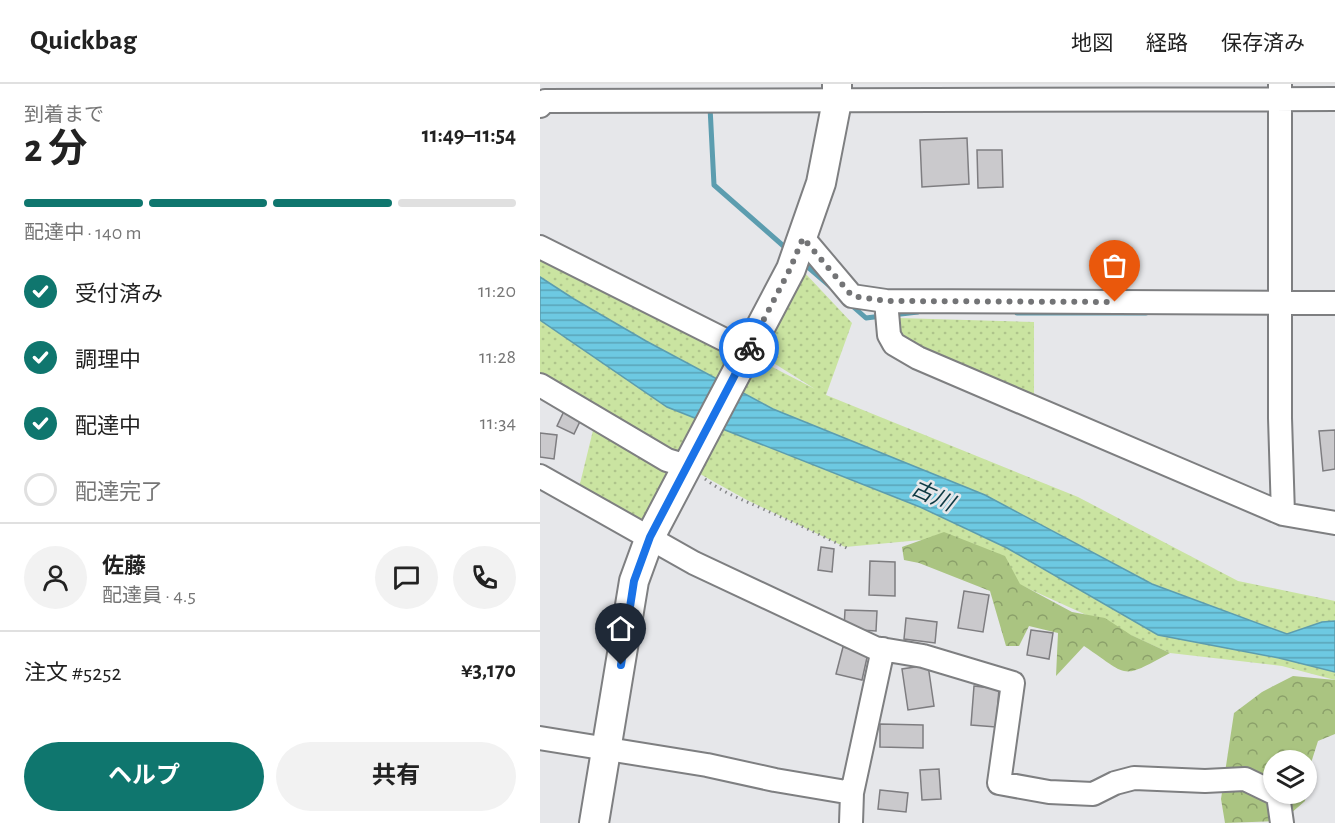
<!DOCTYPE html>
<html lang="ja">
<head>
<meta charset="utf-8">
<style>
	body { margin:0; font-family:"Alegreya Sans","Noto Sans JP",sans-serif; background:#f2f2f2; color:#222; height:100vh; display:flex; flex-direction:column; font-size:22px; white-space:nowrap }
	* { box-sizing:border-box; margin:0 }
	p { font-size:20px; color:#767676 }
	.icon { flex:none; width:33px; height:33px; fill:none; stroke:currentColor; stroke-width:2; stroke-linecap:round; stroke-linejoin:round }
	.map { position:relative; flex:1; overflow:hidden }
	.panel { display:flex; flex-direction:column; background:#fff; width:540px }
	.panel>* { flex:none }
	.controls { position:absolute; left:723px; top:666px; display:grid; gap:12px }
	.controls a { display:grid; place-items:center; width:54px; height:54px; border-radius:50%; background:#fff; box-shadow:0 2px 4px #0004; font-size:30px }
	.pin { position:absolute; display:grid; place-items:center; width:51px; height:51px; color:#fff; margin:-62px -26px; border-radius:50% 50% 50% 0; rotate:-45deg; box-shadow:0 0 6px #0007 }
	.pin .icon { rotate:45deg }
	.courier { position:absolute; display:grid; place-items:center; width:60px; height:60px; margin:-30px; border:4px solid #1a73e8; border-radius:50%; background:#fff; color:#222; box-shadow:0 2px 8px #0007 }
	.head em { font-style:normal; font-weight:700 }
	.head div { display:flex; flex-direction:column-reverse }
	.head { display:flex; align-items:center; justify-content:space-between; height:102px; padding:0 24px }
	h1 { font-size:39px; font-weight:700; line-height:45px }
	.bar { display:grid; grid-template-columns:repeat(4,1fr); gap:9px 6px; align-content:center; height:72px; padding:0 24px }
	.bar i { height:8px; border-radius:4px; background:#e0e0e0 }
	.bar .current { background:#0f766e }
	.bar p { grid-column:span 4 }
	.line { display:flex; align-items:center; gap:15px; padding:0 24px; border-top:2px solid #e0e0e0 }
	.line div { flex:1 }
	.round { display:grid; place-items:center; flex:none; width:63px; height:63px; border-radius:32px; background:#f2f2f2 }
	ol { padding:0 24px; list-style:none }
	li { display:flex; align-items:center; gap:18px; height:66px }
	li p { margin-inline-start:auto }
	li .icon { padding:6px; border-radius:50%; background:#0f766e; color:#fff; stroke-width:4 }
	li:last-child { color:#767676 }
	li i { width:33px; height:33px; border:3px solid #e0e0e0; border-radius:50% }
	.cta { display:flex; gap:12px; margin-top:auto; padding:12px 24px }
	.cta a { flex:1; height:69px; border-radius:36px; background:#0f766e; color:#fff; font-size:24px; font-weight:700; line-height:69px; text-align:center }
	.cta a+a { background:#f2f2f2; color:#222 }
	header { display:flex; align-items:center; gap:36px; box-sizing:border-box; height:84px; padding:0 30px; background:#fff; border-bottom:2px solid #e0e0e0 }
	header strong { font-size:28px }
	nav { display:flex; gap:33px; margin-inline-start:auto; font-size:21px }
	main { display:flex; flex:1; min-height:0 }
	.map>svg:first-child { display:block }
</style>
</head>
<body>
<header>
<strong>Quickbag</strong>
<nav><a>地図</a><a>経路</a><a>保存済み</a></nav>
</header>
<main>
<section class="panel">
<div class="head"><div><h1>2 分</h1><p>到着まで</p></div><em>11:49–11:54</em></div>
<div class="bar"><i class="current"></i><i class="current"></i><i class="current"></i><i></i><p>配達中 · 140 m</p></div>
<ol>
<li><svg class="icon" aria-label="check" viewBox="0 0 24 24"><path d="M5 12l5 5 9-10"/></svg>受付済み<p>11:20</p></li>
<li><svg class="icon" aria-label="check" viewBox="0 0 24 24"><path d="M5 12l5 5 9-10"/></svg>調理中<p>11:28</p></li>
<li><svg class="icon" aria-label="check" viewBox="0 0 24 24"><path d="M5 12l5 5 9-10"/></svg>配達中<p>11:34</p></li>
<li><i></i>配達完了</li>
</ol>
<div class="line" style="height:108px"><a class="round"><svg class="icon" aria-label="person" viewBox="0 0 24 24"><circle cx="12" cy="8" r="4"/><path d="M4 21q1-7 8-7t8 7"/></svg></a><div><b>佐藤</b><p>配達員 · 4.5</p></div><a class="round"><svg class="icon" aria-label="chat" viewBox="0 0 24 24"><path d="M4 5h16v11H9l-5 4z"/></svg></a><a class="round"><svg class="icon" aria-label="phone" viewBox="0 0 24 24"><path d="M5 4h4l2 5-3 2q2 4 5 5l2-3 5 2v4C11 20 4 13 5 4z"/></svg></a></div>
<div class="line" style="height:78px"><div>注文 #5252</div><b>¥3,170</b></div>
<div class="cta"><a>ヘルプ</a><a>共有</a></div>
</section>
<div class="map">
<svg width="795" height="739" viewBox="0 0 795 739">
	<defs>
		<pattern id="grass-dots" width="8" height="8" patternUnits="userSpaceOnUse" patternTransform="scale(1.5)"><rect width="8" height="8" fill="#cae4a1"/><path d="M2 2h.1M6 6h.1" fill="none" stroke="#aec48b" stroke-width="1.8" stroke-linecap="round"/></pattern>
		<pattern id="forest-crowns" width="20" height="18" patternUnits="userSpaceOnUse" patternTransform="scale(1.5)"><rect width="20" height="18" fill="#aac481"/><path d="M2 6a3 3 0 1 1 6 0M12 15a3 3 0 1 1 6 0" fill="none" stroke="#8ba06a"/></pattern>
		<pattern id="water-rules" width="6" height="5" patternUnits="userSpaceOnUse" patternTransform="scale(1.5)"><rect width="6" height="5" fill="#6dc9e2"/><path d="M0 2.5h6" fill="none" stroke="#5aa4b8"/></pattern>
	</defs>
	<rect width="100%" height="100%" fill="#e6e7ea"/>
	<path fill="url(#grass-dots)" d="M 0,163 L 275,305 L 221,271 L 264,188 L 312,239 L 286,311 L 538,413 L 698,497 L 795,517 L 795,596 L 742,582 L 630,569 L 381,456 L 305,463 L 207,416 L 142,380 L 104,450 L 37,412 L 56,334 L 0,299 Z
		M 358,234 L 494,238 L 494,315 L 408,281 L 359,250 Z"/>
	<path fill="url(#forest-crowns)" fill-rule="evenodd" d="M 404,448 L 465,472 L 480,500 L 532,528 L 565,534 L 591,551 L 630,569 C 580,596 590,593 544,562 L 516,592 L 518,549 L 489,542 L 479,562 L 466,562 L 450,507 L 379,479 L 364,476 L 362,463 Z
		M 753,592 L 795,596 L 795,650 L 778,657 L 771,679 L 765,717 L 742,737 L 685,739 L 681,715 L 694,629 L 722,608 ZM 734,676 L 766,676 L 766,710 L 734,710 Z"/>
	<path fill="url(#water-rules)" stroke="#5c9daf" stroke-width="1.5" d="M 0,193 L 34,215 L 106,257 L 233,325 L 445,411 L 612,500 L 747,550 L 782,538 L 795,537 L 795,588 L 739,574 L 618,551 L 467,464 L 380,423 L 127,323 L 0,236 Z"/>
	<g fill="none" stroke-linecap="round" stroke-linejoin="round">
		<path stroke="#5c9daf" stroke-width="5" d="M 170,23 L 174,101 L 248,166
			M 262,178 L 291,203
			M 309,219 L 326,234 L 342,232
			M 477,229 L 606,229
			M 352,231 L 378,228"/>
	</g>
	<path fill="#cac9cc" stroke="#7e7d80" stroke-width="1.5" d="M 427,54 L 429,100 L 382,103 L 380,56 Z
		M 437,66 L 462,66 L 463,103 L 438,104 Z
		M 26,323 L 43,331 L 34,350 L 17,342 Z
		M 795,346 L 795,385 L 783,387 L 779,347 Z
		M 0,349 L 17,351 L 14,375 L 0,373 Z
		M 281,463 L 294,465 L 292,488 L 278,486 Z
		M 330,477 L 355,478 L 355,512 L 329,511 Z
		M 424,507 L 449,511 L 443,548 L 418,544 Z
		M 305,526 L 337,527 L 336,547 L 304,545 Z
		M 366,534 L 397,538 L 395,559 L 364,555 Z
		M 491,546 L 513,549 L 509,575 L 487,571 Z
		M 303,563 L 328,569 L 322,596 L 296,590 Z
		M 388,581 L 394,622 L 368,626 L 362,585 Z
		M 434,602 L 459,605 L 456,643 L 431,641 Z
		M 340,640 L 383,641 L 383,664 L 340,663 Z
		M 399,685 L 401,715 L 382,716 L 380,686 Z
		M 340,706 L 368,709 L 366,728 L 338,725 Z"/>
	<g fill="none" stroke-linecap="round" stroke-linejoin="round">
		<g stroke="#7e7f81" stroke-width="26">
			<path id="minor" d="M 740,0 L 740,334 L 743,430
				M 0,22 L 5,17 L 795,15
				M 263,154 L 312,212 L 346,217 L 795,219
				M 0,163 L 207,267
				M 346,217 L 349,251 L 354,260 L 378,274 L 743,430 L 795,439
				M 0,301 L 127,376 L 147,382
				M 0,392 L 154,479 L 335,564 L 383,572 L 473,599 L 459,699 L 509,708 L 553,710 L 575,699 L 594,694 L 665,697 L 705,695 L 734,709
				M 0,654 L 167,681 L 235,696 L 312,709
				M 736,710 L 738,711 L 742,739
				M 311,739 L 312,709 L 343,565"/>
		</g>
		<g stroke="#7e7f81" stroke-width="32">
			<path id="major" d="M 54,739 L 94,497 L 110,453 L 251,185 L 281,99 L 297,17 L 297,0"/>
		</g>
		<path stroke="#858688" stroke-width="3" stroke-dasharray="1.5 4.5" stroke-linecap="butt" d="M 165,395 C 186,411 209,418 232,429 C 258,440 284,453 309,465"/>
		<use href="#minor" stroke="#fff" stroke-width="22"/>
		<use href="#major" stroke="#fff" stroke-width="28"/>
	</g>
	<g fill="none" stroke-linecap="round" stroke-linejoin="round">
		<path stroke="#737476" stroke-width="6" stroke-dasharray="0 10.8" d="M 209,264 L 250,185 L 263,154 L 312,212 L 346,217 L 575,218"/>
		<path stroke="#1a73e8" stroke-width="8" d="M 81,581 L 94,497 L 110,453 L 209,264"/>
	</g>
	<g text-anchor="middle" stroke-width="5" stroke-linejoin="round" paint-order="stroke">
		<g font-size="22" font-style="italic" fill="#0d3943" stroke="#e6e7ea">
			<text transform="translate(393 411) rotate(24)" y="8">古川</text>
		</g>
	</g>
</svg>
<div class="controls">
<a><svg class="icon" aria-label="layers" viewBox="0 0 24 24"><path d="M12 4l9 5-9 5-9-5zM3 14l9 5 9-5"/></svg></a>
</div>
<div class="pin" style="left:575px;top:218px;background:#ea580c"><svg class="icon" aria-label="bag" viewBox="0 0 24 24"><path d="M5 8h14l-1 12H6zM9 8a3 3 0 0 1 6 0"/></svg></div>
<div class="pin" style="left:81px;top:581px;background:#1f2937"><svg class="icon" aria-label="home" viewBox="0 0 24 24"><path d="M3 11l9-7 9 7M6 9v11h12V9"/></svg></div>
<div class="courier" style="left:209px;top:264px"><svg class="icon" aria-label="bike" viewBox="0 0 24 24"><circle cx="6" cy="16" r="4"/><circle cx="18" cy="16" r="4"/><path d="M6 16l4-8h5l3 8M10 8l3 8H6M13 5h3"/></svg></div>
</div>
</main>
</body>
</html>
